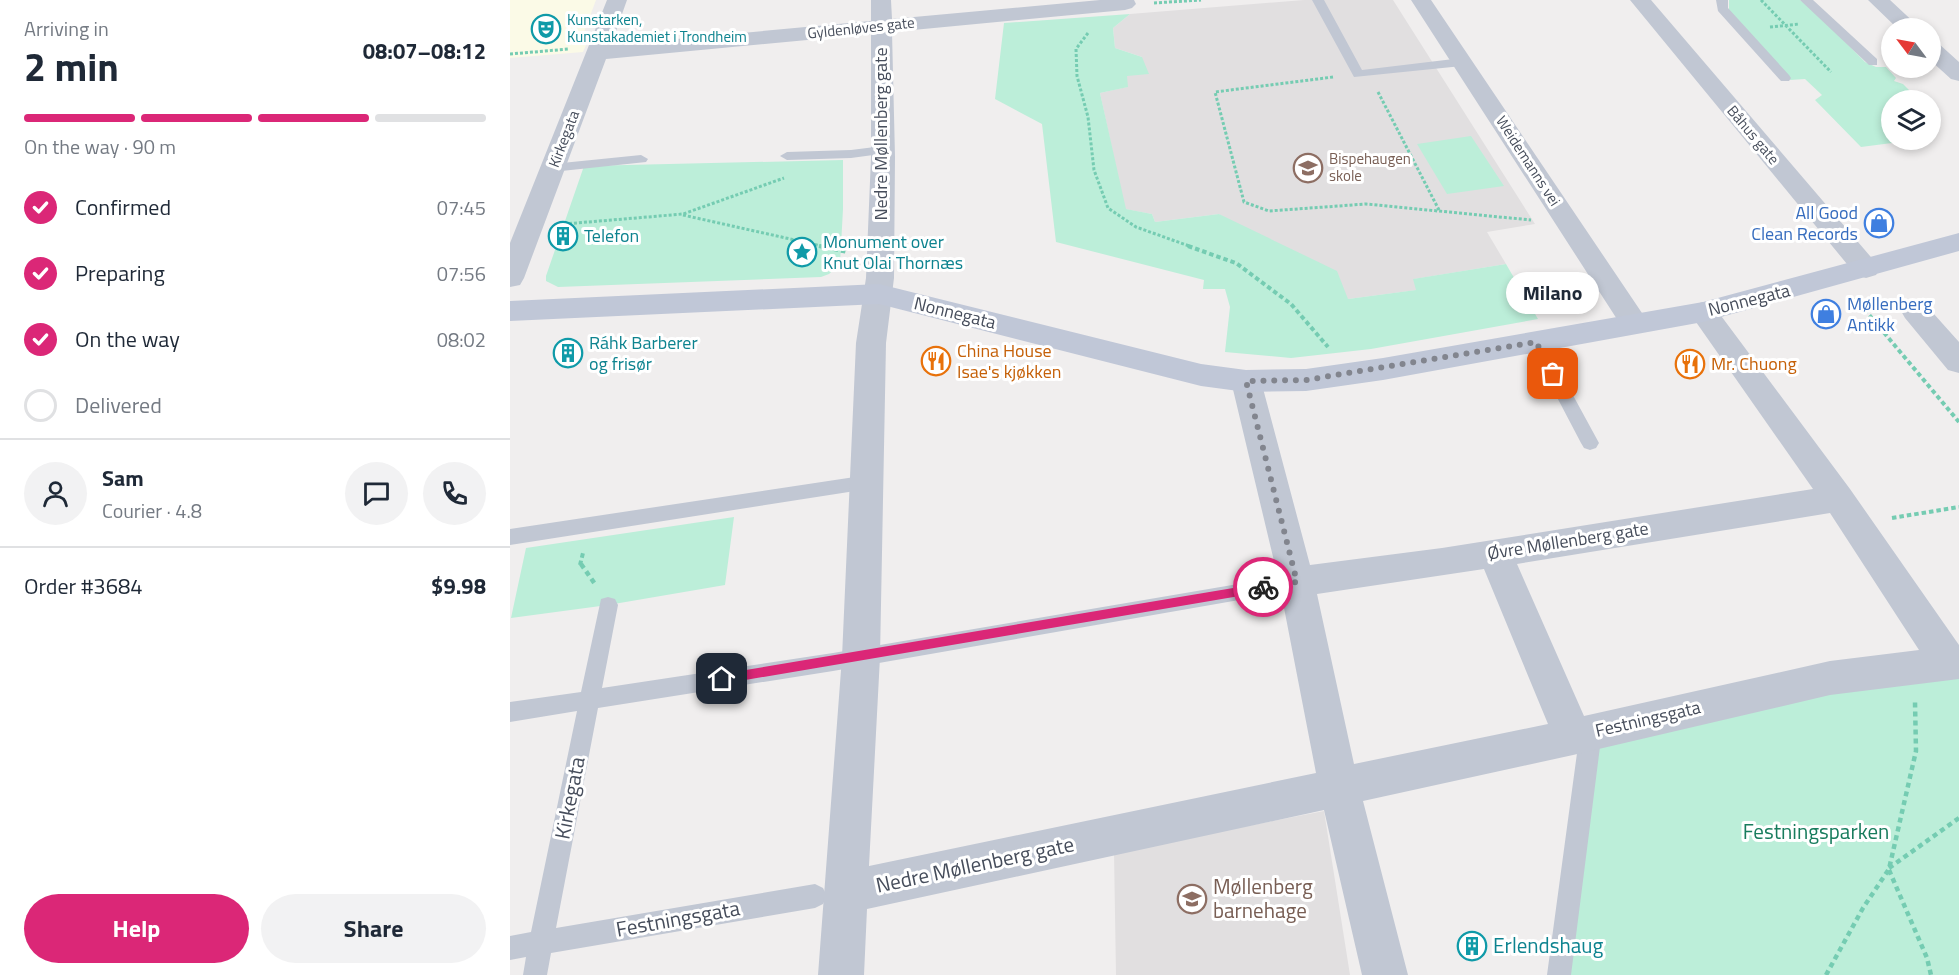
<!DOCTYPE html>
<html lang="en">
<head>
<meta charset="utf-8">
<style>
	body { margin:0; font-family:"Titillium Web",sans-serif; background:#f2f2f3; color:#1f2937; height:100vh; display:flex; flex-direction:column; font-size:22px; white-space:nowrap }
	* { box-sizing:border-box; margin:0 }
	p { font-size:20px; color:#747a83 }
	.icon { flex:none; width:33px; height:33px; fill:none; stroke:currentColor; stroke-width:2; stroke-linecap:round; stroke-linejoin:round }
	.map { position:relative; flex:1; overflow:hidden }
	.side { display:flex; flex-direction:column; background:#fff; width:510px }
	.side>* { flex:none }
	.needle { width:39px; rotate:302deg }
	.fabs { position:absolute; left:1371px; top:18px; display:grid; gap:12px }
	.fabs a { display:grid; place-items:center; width:60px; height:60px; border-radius:50%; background:#fff; box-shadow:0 3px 9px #0003; font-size:30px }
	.pin { position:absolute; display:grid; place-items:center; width:51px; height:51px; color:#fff; margin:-26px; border-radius:12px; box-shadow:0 3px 9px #0006 }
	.courier { position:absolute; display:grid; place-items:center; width:60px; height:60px; margin:-30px; border:4px solid #db2777; border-radius:50%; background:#fff; color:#222; box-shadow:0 2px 8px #0007 }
	.bubble { position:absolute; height:42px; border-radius:21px; background:#fff; box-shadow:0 3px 9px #0003; font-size:20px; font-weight:700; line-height:42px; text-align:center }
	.overview em { font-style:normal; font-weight:700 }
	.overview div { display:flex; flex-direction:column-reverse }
	.overview { display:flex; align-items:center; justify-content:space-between; height:102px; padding:0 24px }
	h1 { font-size:39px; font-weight:700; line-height:45px }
	.bar { display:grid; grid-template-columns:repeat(4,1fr); gap:9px 6px; align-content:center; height:72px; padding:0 24px }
	.bar i { height:8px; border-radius:4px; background:#e0e1e3 }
	.bar .active { background:#db2777 }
	.bar p { grid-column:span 4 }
	.line { display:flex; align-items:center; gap:15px; padding:0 24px; border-top:2px solid #e0e1e3 }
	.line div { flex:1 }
	.round { display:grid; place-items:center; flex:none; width:63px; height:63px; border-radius:32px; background:#f2f2f3 }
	ol { padding:0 24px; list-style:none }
	li { display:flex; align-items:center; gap:18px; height:66px }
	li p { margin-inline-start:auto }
	li .icon { padding:6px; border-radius:50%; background:#db2777; color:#fff; stroke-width:4 }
	li:last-child { color:#747a83 }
	li i { width:33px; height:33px; border:3px solid #e0e1e3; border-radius:50% }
	.primary-button { display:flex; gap:12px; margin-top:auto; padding:12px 24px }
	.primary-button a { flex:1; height:69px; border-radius:36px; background:#db2777; color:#fff; font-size:24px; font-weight:700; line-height:69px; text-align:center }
	.primary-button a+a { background:#f2f2f3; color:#1f2937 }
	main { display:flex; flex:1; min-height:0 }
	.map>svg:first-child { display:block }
</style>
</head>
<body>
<main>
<section class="side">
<div class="overview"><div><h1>2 min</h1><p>Arriving in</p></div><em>08:07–08:12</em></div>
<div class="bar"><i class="active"></i><i class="active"></i><i class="active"></i><i></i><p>On the way · 90 m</p></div>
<ol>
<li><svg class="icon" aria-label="check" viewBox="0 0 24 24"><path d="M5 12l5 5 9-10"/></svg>Confirmed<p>07:45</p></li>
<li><svg class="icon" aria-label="check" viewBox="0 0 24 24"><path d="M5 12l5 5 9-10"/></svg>Preparing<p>07:56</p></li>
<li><svg class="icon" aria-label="check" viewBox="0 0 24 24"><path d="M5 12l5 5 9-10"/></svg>On the way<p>08:02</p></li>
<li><i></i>Delivered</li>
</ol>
<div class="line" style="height:108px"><a class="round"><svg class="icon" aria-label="person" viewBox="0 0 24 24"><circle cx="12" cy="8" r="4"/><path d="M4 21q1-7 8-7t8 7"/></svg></a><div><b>Sam</b><p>Courier · 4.8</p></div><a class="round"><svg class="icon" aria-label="chat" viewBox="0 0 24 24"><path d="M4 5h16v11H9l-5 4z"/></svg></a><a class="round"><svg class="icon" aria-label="phone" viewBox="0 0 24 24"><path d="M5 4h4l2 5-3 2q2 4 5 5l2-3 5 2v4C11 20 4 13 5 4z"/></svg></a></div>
<div class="line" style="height:78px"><div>Order #3684</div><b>$9.98</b></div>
<div class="primary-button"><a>Help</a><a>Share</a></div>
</section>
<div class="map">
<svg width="1449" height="975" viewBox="0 0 1449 975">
	<rect width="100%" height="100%" fill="#f0eeee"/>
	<path fill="#fbfae7" d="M 0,0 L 86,0 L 74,32 L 80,36 L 73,52 L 0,58 Z"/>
	<path fill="#e1dfe0" d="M 794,0 L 883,0 L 1025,224 L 977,232 L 996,264 L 904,279 L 907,290 L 838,299 L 709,214 L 645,222 L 642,214 L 615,209 L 590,93 L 617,87 L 617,76 L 632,57 L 605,48 L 603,28 L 620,14 Z
		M 814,811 L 840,975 L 606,975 L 604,852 Z"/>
	<path fill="#bceed9" d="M 1219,0 L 1290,0 L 1304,10 L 1355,62 L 1366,67 L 1376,67 L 1386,78 L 1384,81 L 1393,84 L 1409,100 L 1382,100 L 1382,140 L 1405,140 L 1351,147 L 1305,100 L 1312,95 L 1295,79 L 1280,80 L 1231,26 L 1219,10 Z
		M 620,14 L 603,28 L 605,48 L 632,57 L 639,74 L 617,76 L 618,87 L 590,93 L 616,209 L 642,214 L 645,222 L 709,214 L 827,271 L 838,299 L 906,290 L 903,279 L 996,264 L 1028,319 L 861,349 L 781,358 L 715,352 L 720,307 L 715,289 L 693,289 L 694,280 L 546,242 L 532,124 L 485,99 L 494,23 Z
		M 961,136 L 994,186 L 937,194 L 907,144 Z
		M 333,160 L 333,209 L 330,264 L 319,274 L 311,277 L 48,287 L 36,281 L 36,276 L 74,166 Z
		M 224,517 L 215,585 L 98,605 L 1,618 L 16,548 Z
		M 1449,663 L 1449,975 L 1049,975 L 1081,731 Z"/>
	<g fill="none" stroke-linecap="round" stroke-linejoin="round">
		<path stroke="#75ccb2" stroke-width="3" stroke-dasharray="3 2" stroke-linecap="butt" d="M 1251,0 L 1321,72
			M 644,3 L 691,0
			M 1260,27 L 1289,24
			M 578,33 L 566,49 L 567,76 L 578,117 L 584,170 L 598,208 L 626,227 L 682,247
			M 0,54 L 59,49
			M 823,77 L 705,92 L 734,202 L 759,211 L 856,204 L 1021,220
			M 868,92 L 929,210
			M 173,215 L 316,247
			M 54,224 L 173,214 L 274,178"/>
		<path stroke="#75ccb2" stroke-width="4" stroke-dasharray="4.5 3" stroke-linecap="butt" d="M 309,246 L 337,252
			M 678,246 L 726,263 L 781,304 L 818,347
			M 1345,298 L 1449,422
			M 1382,518 L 1449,507
			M 70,565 L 73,553"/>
		<path stroke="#75ccb2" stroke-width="4.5" stroke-dasharray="5 4" stroke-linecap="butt" d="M 71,564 L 85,584
			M 1379,868 L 1449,818
			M 1379,870 L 1417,958 L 1421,975
			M 1316,975 L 1353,908 L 1379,869 L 1406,751 L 1405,702"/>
		<path fill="#c1c7d3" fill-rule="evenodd" d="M 802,0 L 814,0 L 852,70 L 952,58 L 958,62 L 952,66 L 844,77 Z
			M 1206,0 L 1218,0 L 1218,8 L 1279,75 L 1281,78 L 1279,81 L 1271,81 L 1208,11 Z
			M 1290,0 L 1303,0 L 1367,59 L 1367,65 L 1359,65 Z
			M 373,146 L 378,147 L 380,150 L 378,153 L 341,158 L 277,160 L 270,156 L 277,152 L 341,150 Z
			M 131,155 L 138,159 L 136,162 L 42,172 L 35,168 L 42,164 Z
			M 1026,336 L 1032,338 L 1034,342 L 1089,443 L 1086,448 L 1080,450 L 1074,448 L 1071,443 L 1018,342 L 1020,338 Z
			M 358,475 L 364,477 L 367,482 L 364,487 L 358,489 L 0,545 L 0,529 Z
			M 787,574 L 794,576 L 797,582 L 794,588 L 787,590 L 323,671 L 88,708 L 46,928 L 305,884 L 313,888 L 317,896 L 313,904 L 305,908 L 41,953 L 37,975 L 13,975 L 16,957 L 0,960 L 0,936 L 21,932 L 67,711 L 0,722 L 0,702 L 71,692 L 91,599 L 98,597 L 105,599 L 108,605 L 92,688 L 323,653 Z
			M 1081,721 L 1089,724 L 1092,731 L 1061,975 L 1037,975 L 1070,731 L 1073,724 Z"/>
		<path fill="#c1c7d3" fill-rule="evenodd" d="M 97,0 L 117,0 L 101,45 L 361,21 L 361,0 L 381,0 L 382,19 L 590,0 L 624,0 L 626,4 L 622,8 L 615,10 L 382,32 L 385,157 L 384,278 L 376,343 L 370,657 L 359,866 L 806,773 L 769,582 L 721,381 L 725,373 L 736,370 L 747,373 L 751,381 L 800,565 L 932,548 L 1303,489 L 1179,312 L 1183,305 L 1193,302 L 1203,305 L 1340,489 L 1449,645 L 1449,679 L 1320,695 L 1063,755 L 853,801 L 898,975 L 852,975 L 814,810 L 357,909 L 354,975 L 308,975 L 332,657 L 346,343 L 356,278 L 361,157 L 361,34 L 96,59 L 14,278 L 10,285 L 0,287 L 0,243 ZM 1320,513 L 1409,650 L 1320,661 L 1074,716 L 1007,564 ZM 974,569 L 1038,724 L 844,764 L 807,594 Z
			M 901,0 L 921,0 L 1134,316 L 1138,323 L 1134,330 L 1124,333 L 1114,330 Z
			M 1120,0 L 1141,0 L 1366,263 L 1370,269 L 1366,275 L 1356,278 L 1346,275 Z
			M 1358,0 L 1380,0 L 1410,28 L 1387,28 Z
			M 1420,41 L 1428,43 L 1449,62 L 1449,81 L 1441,79 L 1420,60 Z
			M 1405,301 L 1415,304 L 1449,342 L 1449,373 L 1438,370 L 1395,318 L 1391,311 L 1395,304 Z"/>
		<path fill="#c0c7d7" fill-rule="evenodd" d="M 1449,233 L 1449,251 L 1193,322 L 873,380 L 796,391 L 736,392 L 691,386 L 369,304 L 0,321 L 0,301 L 369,284 L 691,364 L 736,370 L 796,369 L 873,358 L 1193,302 Z"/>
	</g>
	<path fill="#db2777" d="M 753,583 L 758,587 L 753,592 L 212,684 L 206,679 L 212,674 Z"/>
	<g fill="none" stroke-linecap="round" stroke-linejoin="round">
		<path stroke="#82858e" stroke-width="6" stroke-dasharray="0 10.8" d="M 753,587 L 787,582 L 736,381 L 796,380 L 1026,342 L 1043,374"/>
	</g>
	<defs>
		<g id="theatre-ring" transform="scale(1.5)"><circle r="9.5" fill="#fff" stroke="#0f9aa8" stroke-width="1.5"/><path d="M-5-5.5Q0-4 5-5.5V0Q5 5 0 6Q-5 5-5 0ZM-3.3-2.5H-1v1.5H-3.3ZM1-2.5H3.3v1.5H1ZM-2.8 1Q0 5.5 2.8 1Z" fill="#0f9aa8"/></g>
		<g id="school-ring" transform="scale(1.5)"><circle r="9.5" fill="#fff" stroke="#8d6e63" stroke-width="1.5"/><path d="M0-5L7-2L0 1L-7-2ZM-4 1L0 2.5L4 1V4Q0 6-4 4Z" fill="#8d6e63"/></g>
		<g id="shop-ring" transform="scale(1.5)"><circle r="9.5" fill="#fff" stroke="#3f7fe0" stroke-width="1.5"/><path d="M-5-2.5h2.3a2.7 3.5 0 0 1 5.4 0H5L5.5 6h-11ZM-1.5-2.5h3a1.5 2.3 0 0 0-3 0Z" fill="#3f7fe0"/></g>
		<g id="building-ring" transform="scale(1.5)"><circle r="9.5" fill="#fff" stroke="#0f9aa8" stroke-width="1.5"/><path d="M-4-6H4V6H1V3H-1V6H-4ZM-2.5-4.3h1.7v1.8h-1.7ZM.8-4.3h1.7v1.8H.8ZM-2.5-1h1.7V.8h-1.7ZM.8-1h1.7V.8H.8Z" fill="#0f9aa8"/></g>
		<g id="sight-ring" transform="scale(1.5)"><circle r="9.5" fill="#fff" stroke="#0f9aa8" stroke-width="1.5"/><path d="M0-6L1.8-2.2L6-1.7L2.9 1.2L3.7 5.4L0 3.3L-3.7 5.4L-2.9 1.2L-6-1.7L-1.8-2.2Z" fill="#0f9aa8"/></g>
		<g id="restaurant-ring" transform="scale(1.5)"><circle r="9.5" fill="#fff" stroke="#e8710a" stroke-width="1.5"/><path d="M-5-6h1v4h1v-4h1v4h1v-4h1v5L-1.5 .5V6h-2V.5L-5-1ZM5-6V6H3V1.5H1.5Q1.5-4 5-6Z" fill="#e8710a"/></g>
	</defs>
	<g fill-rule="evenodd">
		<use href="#theatre-ring" x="36" y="29"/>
		<use href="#school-ring" x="798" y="168"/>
		<use href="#shop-ring" x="1369" y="223"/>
		<use href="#building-ring" x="53" y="236"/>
		<use href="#sight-ring" x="292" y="252"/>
		<use href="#shop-ring" x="1316" y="314"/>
		<use href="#building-ring" x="58" y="353"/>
		<use href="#restaurant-ring" x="426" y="361"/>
		<use href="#restaurant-ring" x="1180" y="364"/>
		<use href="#school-ring" x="682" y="899"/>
		<use href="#building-ring" x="962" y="946"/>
	</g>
	<g text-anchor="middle" stroke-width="6" stroke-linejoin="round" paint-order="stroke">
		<g font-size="15" fill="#0d838f" stroke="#fff" text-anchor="start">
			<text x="57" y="25">Kunstarken,<tspan x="57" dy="17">Kunstakademiet i Trondheim</tspan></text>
		</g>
		<g font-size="15" fill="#464d5b" stroke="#fff">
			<text transform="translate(351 28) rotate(-6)" y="5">Gyldenløves gate</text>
			<text transform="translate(1243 135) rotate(50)" y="5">Båhus gate</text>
			<text transform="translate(54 139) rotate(-69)" y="5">Kirkegata</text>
			<text transform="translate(1018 161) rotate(57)" y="5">Weidemanns vei</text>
		</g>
		<g font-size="15" fill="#785e54" stroke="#fff" text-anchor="start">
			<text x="819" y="164">Bispehaugen<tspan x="819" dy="17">skole</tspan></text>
		</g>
		<g font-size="18" fill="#464d5b" stroke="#fff">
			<text transform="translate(371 134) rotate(-90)" y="6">Nedre Møllenberg gate</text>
			<text transform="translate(1239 300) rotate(-14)" y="6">Nonnegata</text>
			<text transform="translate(445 313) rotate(14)" y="6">Nonnegata</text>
			<text transform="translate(1058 541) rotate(-9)" y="6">Øvre Møllenberg gate</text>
			<text transform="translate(1138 719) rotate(-13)" y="6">Festningsgata</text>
		</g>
		<g font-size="18" fill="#366cbe" stroke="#fff" text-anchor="end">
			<text x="1348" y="219">All Good<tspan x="1348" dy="21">Clean Records</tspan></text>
			<text x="1337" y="310" text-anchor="start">Møllenberg<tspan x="1337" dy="21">Antikk</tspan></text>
		</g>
		<g font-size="18" fill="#0d838f" stroke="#fff" text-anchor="start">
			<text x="74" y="242">Telefon</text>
			<text x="313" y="248">Monument over<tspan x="313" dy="21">Knut Olai Thornæs</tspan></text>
			<text x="79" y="349">Ráhk Barberer<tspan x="79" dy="21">og frisør</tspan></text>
		</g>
		<g font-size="18" fill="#c56008" stroke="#fff" text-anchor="start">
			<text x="447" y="357">China House<tspan x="447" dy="21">Isae's kjøkken</tspan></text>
			<text x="1201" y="370">Mr. Chuong</text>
		</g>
		<g font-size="21" fill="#464d5b" stroke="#fff">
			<text transform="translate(60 798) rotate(-79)" y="7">Kirkegata</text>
			<text transform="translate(465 865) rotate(-12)" y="7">Nedre Møllenberg gate</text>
			<text transform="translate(168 919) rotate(-10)" y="7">Festningsgata</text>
		</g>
		<g font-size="21" fill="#187c5d" stroke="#fff">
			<text x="1306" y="839">Festningsparken</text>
		</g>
		<g font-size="21" fill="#785e54" stroke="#fff" text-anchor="start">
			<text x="703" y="894">Møllenberg<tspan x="703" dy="24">barnehage</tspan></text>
		</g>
		<g font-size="21" fill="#0d838f" stroke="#fff" text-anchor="start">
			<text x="983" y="953">Erlendshaug</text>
		</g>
	</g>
</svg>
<div class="fabs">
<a><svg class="needle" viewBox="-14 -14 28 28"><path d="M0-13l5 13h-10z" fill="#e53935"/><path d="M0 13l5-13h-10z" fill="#747a83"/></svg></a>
<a><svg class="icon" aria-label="layers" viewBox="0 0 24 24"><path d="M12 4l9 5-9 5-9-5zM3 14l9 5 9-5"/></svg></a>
</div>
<div class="pin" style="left:1043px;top:374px;background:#ea580c"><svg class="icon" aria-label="bag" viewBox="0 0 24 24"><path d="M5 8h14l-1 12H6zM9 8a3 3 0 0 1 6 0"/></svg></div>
<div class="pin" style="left:212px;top:679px;background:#1f2937"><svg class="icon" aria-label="home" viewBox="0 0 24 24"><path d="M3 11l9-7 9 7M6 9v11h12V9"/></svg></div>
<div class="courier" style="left:753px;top:587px"><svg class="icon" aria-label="bike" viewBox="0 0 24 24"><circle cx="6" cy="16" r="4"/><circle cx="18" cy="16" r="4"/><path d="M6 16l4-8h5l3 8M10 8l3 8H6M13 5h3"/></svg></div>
<div class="bubble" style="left:996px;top:272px;width:93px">Milano</div>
</div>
</main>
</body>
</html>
